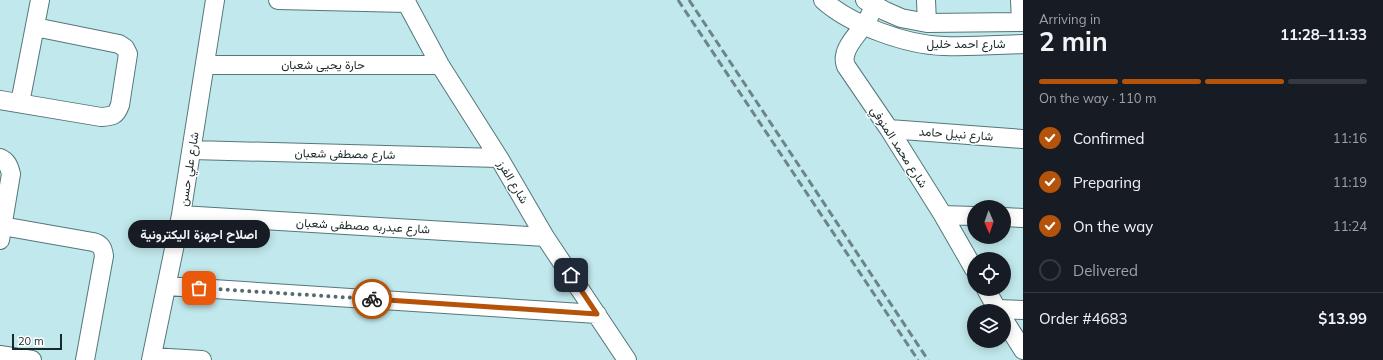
<!DOCTYPE html>
<html lang="en">
<head>
<meta charset="utf-8">
<style>
	body { margin:0; font-family:Mulish,Vazirmatn,sans-serif; background:#242831; color:#f1f3f6; height:100vh; display:flex; flex-direction:column; font-size:15px; white-space:nowrap }
	* { box-sizing:border-box; margin:0 }
	p { font-size:13px; color:#9ea1a6 }
	.icon { flex:none; width:22px; height:22px; fill:none; stroke:currentColor; stroke-width:2; stroke-linecap:round; stroke-linejoin:round }
	.map { position:relative; flex:1; overflow:hidden }
	.panel { display:flex; flex-direction:column; background:#171b24; width:360px }
	.panel>* { flex:none }
	.needle { width:26px; rotate:178deg }
	.fabs { position:absolute; left:967px; top:200px; display:grid; gap:8px }
	.fabs a { display:grid; place-items:center; width:44px; height:44px; border-radius:50%; background:#171b24; box-shadow:0 2px 10px #0003; font-size:20px }
	.scale { position:absolute; left:12px; bottom:10px; width:50px; box-sizing:border-box; padding-left:4px; border:2px solid #192829; border-top:0; font-size:11px; line-height:14px; white-space:nowrap; color:#192829; -webkit-text-stroke:3px #fff; paint-order:stroke }
	.pin { position:absolute; display:grid; place-items:center; width:34px; height:34px; color:#fff; margin:-17px; border-radius:8px; box-shadow:0 2px 6px #0006 }
	.courier { position:absolute; display:grid; place-items:center; width:40px; height:40px; margin:-20px; border:3px solid #b45309; border-radius:50%; background:#fff; color:#222; box-shadow:0 1px 5px #0007 }
	.bubble { position:absolute; height:28px; border-radius:14px; background:#171b24; box-shadow:0 2px 10px #0003; font-size:13px; font-weight:700; line-height:28px; text-align:center }
	.summary em { font-style:normal; font-weight:700 }
	.summary div { display:flex; flex-direction:column-reverse }
	.summary { display:flex; align-items:center; justify-content:space-between; height:68px; padding:0 16px }
	h1 { font-size:26px; font-weight:700; line-height:30px }
	.bar { display:grid; grid-template-columns:repeat(4,1fr); gap:6px 4px; align-content:center; height:48px; padding:0 16px }
	.bar i { height:5px; border-radius:3px; background:#363941 }
	.bar .active { background:#b45309 }
	.bar p { grid-column:span 4 }
	.line { display:flex; align-items:center; gap:10px; padding:0 16px; border-top:1px solid #363941 }
	.line div { flex:1 }
	ol { padding:0 16px; list-style:none }
	li { display:flex; align-items:center; gap:12px; height:44px }
	li p { margin-inline-start:auto }
	li .icon { padding:4px; border-radius:50%; background:#b45309; color:#fff; stroke-width:4 }
	li:last-child { color:#9ea1a6 }
	li i { width:22px; height:22px; border:2px solid #363941; border-radius:50% }
	main { display:flex; flex:1; min-height:0 }
	.map>svg:first-child { display:block }
</style>
</head>
<body>
<main>
<div class="map">
<svg width="1023" height="360" viewBox="0 0 1023 360">
	<rect width="100%" height="100%" fill="#c1e8ec"/>
	<g fill="none" stroke-linecap="round" stroke-linejoin="round">
		<g stroke="#54777b" stroke-width="20">
			<path id="minor" d="M 278,0 L 407,3
				M 405,0 L 440,65 L 499,158 L 545,237 L 627,360
				M 823,0 C 851,25 906,45 944,46 C 970,47 997,45 1023,44
				M 865,0 L 885,11 L 901,18 L 927,23 L 1023,22
				M 874,0 C 874,22 847,39 845,56 C 844,59 845,63 846,66 L 889,129 L 943,215 L 974,269
				M 926,0 L 927,23
				M 1020,0 L 1021,22
				M 205,65 L 440,65
				M 0,100 L 101,117 C 113,116 116,116 120,105 L 128,54 L 125,48 L 119,44 L 35,27
				M 20,103 L 40,0
				M 889,129 L 1023,139
				M 192,150 L 499,158
				M 0,158 C 7,161 9,166 11,174 L 0,240
				M 181,215 L 545,237
				M 943,215 L 974,216
				M 1004,217 L 1023,218
				M 2,226 L 93,242 C 101,244 103,248 104,256 L 85,360
				M 167,286 L 597,314
				M 986,289 L 998,311
				M 997,309 L 1023,310
				M 1004,320 L 1023,350
				M 0,355 L 32,360
				M 152,357 L 202,360
				M 151,360 L 181,215 L 215,0"/>
		</g>
		<use href="#minor" stroke="#fff" stroke-width="18"/>
		<path stroke="#6b8588" stroke-width="3" stroke-dasharray="8 4" stroke-linecap="butt" d="M 678,0 L 918,360
			M 689,0 L 928,360"/>
	</g>
	<g fill="none" stroke-linecap="round" stroke-linejoin="round">
		<path stroke="#546b6d" stroke-width="4" stroke-dasharray="0 7.2" d="M 199,288 L 372,299"/>
		<path stroke="#b45309" stroke-width="5" d="M 372,299 L 597,314 L 571,275"/>
	</g>
	<g text-anchor="middle" stroke-width="3" stroke-linejoin="round" paint-order="stroke">
		<g font-size="12" fill="#192829" stroke="#fff">
			<text x="966" y="48">شارع احمد خليل</text>
			<text x="323" y="69">حارة يحيى شعبان</text>
			<text transform="translate(956 134) rotate(4)" y="4">شارع نبيل حامد</text>
			<text transform="translate(899 147) rotate(57)" y="4">شارع محمد المنوفي</text>
			<text transform="translate(345 154) rotate(1)" y="4">شارع مصطفى شعبان</text>
			<text transform="translate(189 169) rotate(-81)" y="4">شارع علي حسن</text>
			<text transform="translate(513 182) rotate(59)" y="4">شارع الفرز</text>
			<text transform="translate(363 226) rotate(3)" y="4">شارع عبدربه مصطفى شعبان</text>
		</g>
	</g>
</svg>
<div class="fabs">
<a><svg class="needle" viewBox="-14 -14 28 28"><path d="M0-13l5 13h-10z" fill="#e53935"/><path d="M0 13l5-13h-10z" fill="#9ea1a6"/></svg></a>
<a><svg class="icon" aria-label="locate" viewBox="0 0 24 24"><circle cx="12" cy="12" r="6"/><path d="M12 2v4M12 18v4M2 12h4M18 12h4"/></svg></a>
<a><svg class="icon" aria-label="layers" viewBox="0 0 24 24"><path d="M12 4l9 5-9 5-9-5zM3 14l9 5 9-5"/></svg></a>
</div>
<div class="scale">20 m</div>
<div class="pin" style="left:199px;top:288px;background:#ea580c"><svg class="icon" aria-label="bag" viewBox="0 0 24 24"><path d="M5 8h14l-1 12H6zM9 8a3 3 0 0 1 6 0"/></svg></div>
<div class="pin" style="left:571px;top:275px;background:#1f2937"><svg class="icon" aria-label="home" viewBox="0 0 24 24"><path d="M3 11l9-7 9 7M6 9v11h12V9"/></svg></div>
<div class="courier" style="left:372px;top:299px"><svg class="icon" aria-label="bike" viewBox="0 0 24 24"><circle cx="6" cy="16" r="4"/><circle cx="18" cy="16" r="4"/><path d="M6 16l4-8h5l3 8M10 8l3 8H6M13 5h3"/></svg></div>
<div class="bubble" style="left:128px;top:220px;width:142px">اصلاح اجهزة اليكترونية</div>
</div>
<section class="panel">
<div class="summary"><div><h1>2 min</h1><p>Arriving in</p></div><em>11:28–11:33</em></div>
<div class="bar"><i class="active"></i><i class="active"></i><i class="active"></i><i></i><p>On the way · 110 m</p></div>
<ol>
<li><svg class="icon" aria-label="check" viewBox="0 0 24 24"><path d="M5 12l5 5 9-10"/></svg>Confirmed<p>11:16</p></li>
<li><svg class="icon" aria-label="check" viewBox="0 0 24 24"><path d="M5 12l5 5 9-10"/></svg>Preparing<p>11:19</p></li>
<li><svg class="icon" aria-label="check" viewBox="0 0 24 24"><path d="M5 12l5 5 9-10"/></svg>On the way<p>11:24</p></li>
<li><i></i>Delivered</li>
</ol>
<div class="line" style="height:52px"><div>Order #4683</div><b>$13.99</b></div>
</section>
</main>
</body>
</html>
